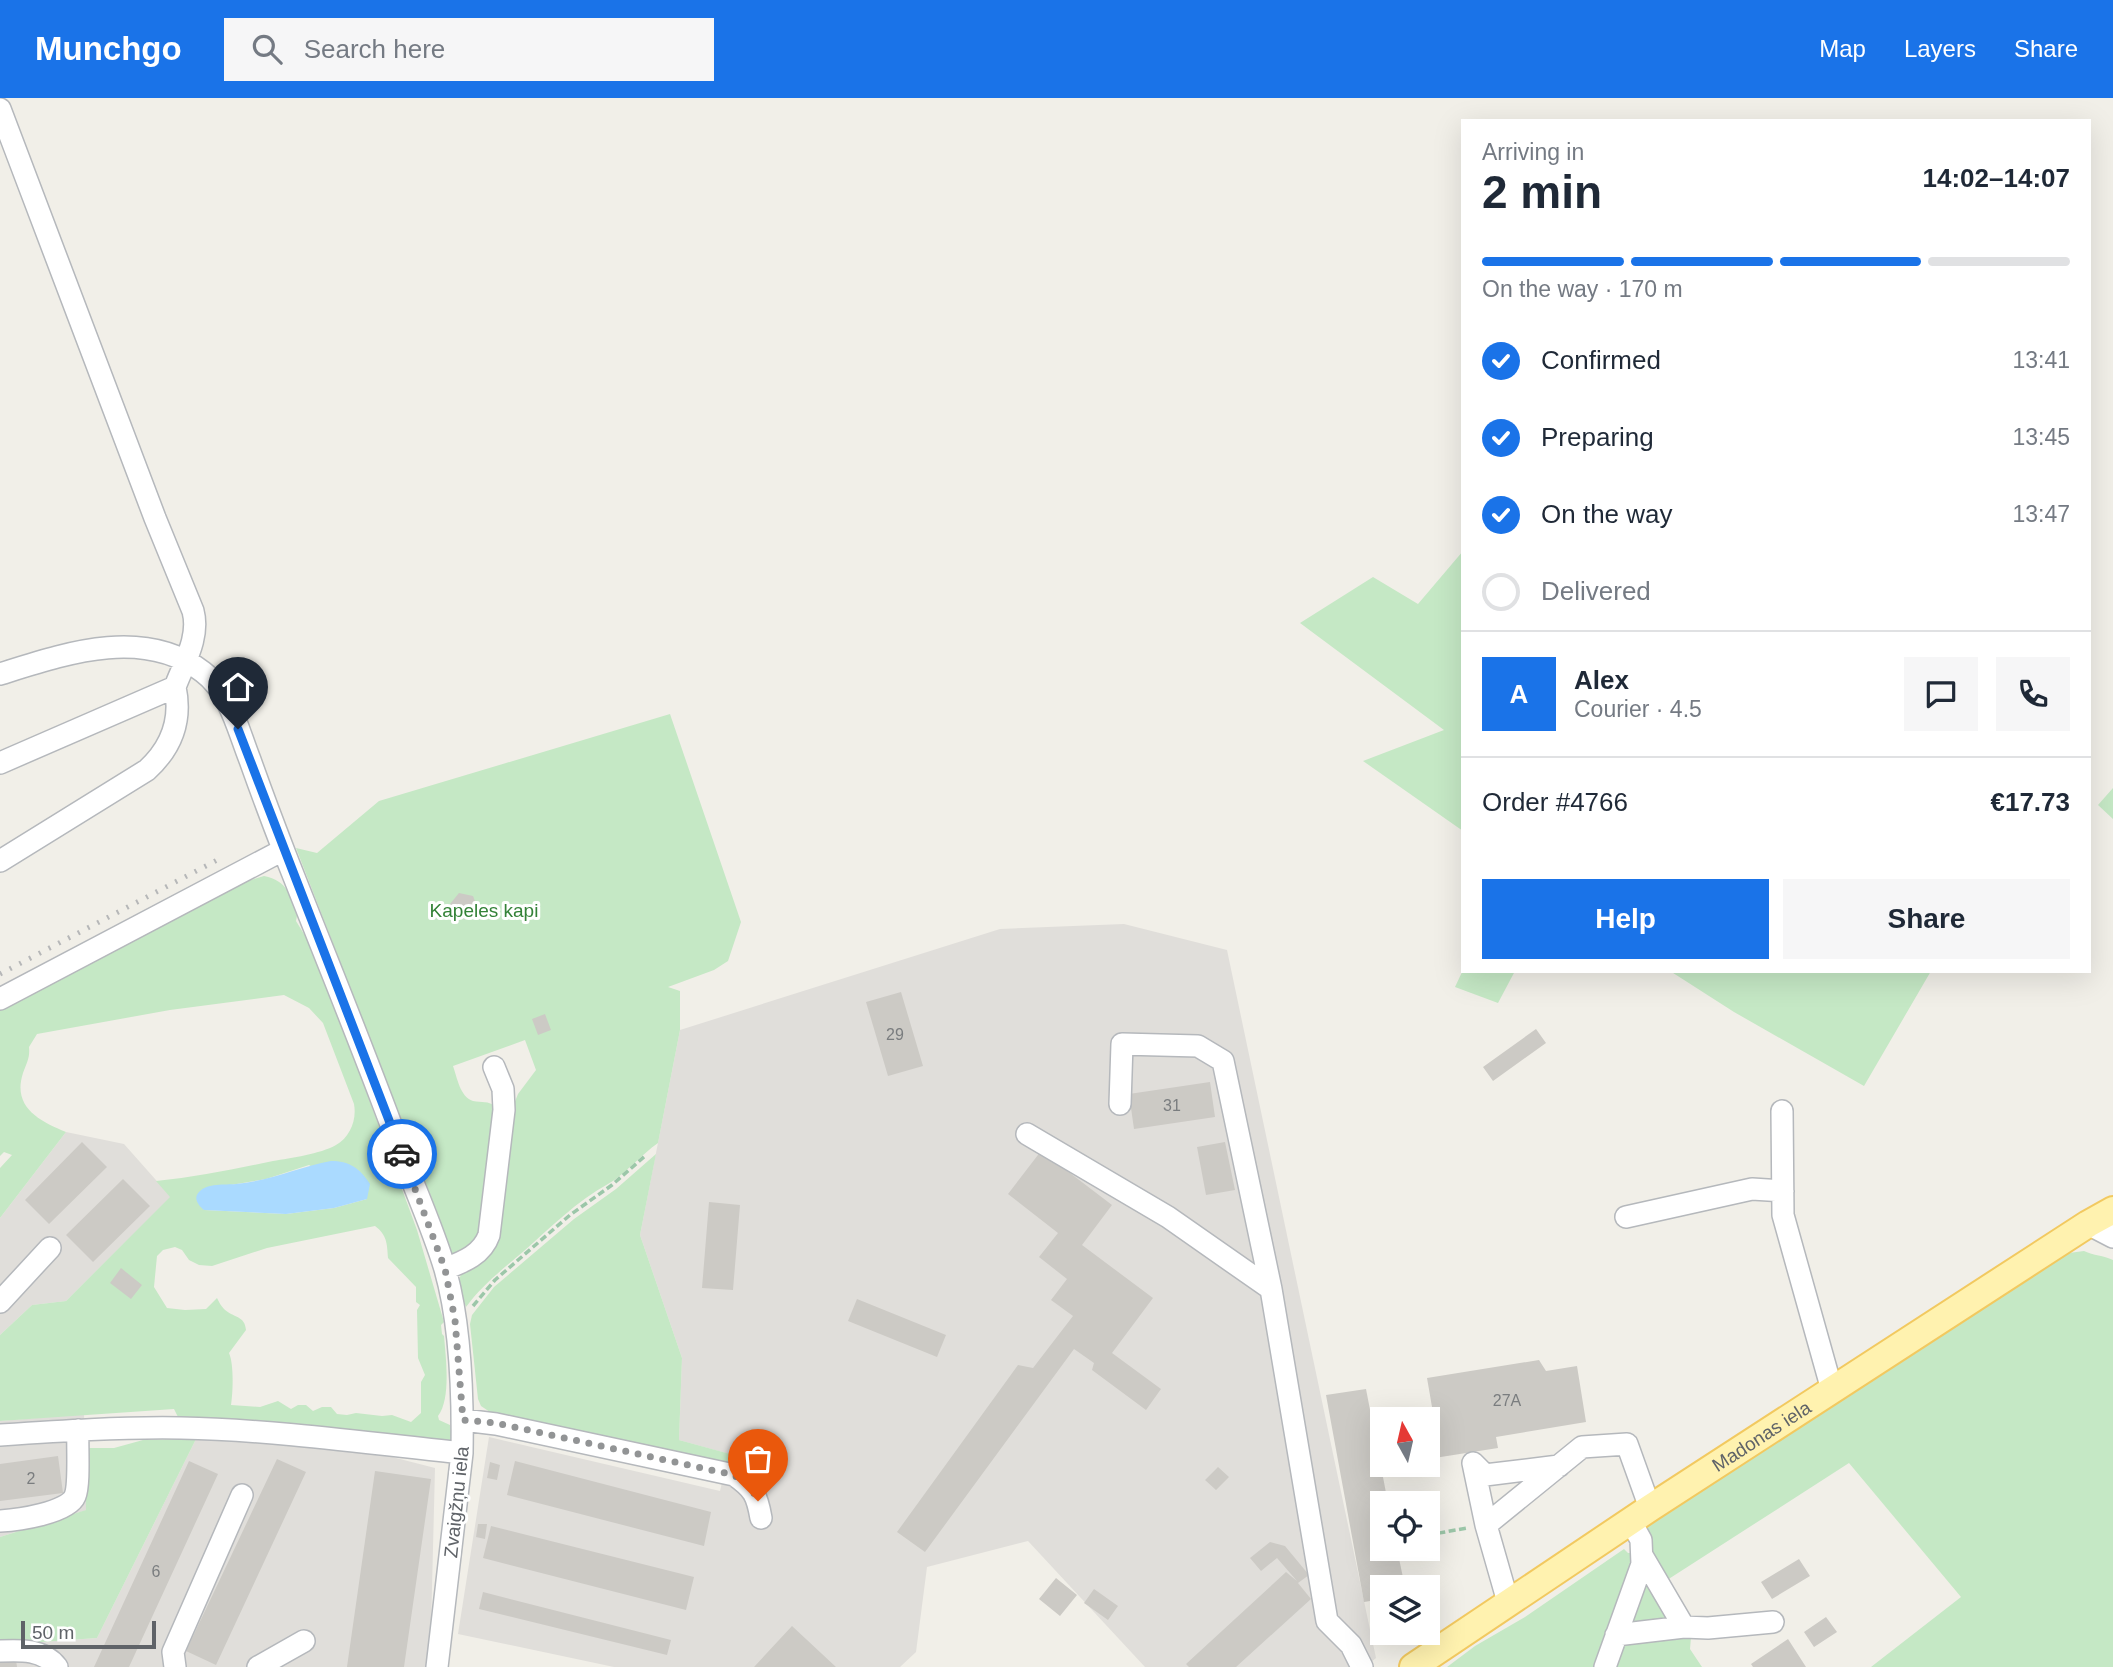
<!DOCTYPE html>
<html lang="en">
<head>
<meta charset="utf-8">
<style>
	body { margin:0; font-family:Arial,sans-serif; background:#f6f6f7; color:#1f2937; height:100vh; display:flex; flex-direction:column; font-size:26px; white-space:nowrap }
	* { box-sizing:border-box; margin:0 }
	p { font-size:23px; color:#747a83 }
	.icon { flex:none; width:38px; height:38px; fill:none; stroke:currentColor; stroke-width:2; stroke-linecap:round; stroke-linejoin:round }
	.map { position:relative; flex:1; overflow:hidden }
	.details { position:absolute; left:1461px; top:21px; width:630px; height:854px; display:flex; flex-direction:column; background:#fff; border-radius:0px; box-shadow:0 7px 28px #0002 }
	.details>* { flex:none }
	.needle { width:46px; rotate:352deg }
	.buttons { position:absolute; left:1370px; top:1309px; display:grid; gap:14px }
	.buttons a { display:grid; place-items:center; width:70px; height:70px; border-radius:0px; background:#fff; box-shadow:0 7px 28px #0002; font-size:35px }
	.scale { position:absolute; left:21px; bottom:18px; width:135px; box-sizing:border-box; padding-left:7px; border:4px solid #5f6368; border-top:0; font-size:19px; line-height:24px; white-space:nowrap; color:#5f6368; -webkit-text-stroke:5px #fff; paint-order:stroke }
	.pin { position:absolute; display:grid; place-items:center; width:60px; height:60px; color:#fff; margin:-72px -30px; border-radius:50% 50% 50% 0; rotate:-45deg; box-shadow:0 0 7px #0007 }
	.pin .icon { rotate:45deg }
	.courier { position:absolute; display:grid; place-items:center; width:70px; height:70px; margin:-35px; border:5px solid #1a73e8; border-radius:50%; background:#fff; color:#222; box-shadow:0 2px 9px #0007 }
	.overview em { font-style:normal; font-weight:700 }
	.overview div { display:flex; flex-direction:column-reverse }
	.overview { display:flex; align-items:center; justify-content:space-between; height:119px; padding:0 21px }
	h1 { font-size:46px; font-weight:700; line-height:52px }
	.bar { display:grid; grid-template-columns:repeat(4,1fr); gap:10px 7px; align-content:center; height:84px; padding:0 21px }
	.bar i { height:9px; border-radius:5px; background:#e0e1e3 }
	.bar .current { background:#1a73e8 }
	.bar p { grid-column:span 4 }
	.line { display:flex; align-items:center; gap:18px; padding:0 21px; border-top:2px solid #e0e1e3 }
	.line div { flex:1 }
	.round { display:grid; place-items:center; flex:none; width:74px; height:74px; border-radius:0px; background:#f6f6f7 }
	ol { padding:0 21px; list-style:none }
	li { display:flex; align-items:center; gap:21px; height:77px }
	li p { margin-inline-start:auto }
	li .icon { padding:7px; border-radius:50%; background:#1a73e8; color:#fff; stroke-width:4 }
	li:last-child { color:#747a83 }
	li i { width:38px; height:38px; border:4px solid #e0e1e3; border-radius:50% }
	.cta { display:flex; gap:14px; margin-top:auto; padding:14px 21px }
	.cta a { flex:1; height:80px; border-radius:0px; background:#1a73e8; color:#fff; font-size:28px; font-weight:700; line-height:80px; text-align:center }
	.cta a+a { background:#f6f6f7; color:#1f2937 }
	header { display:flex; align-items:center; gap:42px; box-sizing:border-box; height:98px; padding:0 35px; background:#1a73e8; color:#fff }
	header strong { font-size:33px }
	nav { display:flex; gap:38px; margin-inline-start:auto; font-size:24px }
	.search { width:490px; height:63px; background:#f6f6f7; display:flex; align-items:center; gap:18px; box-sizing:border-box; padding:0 24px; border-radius:0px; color:#747a83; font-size:26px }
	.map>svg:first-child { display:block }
</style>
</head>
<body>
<header>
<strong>Munchgo</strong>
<div class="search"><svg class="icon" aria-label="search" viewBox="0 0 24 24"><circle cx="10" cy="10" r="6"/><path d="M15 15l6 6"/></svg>Search here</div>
<nav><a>Map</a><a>Layers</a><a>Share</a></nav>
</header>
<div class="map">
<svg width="2113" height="1569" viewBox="0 0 2113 1569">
	<rect width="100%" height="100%" fill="#f1efe8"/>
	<path fill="#e0deda" d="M 1124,826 L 1227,852 L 1376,1560 L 1365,1569 L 1145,1569 L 1028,1443 L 927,1469 L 916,1554 L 900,1569 L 614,1569 L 458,1536 L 489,1339 L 720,1393 L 729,1356 L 679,1342 L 682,1260 L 640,1137 L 680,932 L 1000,831 Z
		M 66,1034 L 124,1046 L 171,1099 L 66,1203 L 32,1207 L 0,1237 L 0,1120 Z
		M 84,1316 L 87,1412 L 0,1439 L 0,1323 Z
		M 196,1341 L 361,1351 L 435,1370 L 431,1530 L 426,1569 L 0,1569 L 0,1547 L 97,1540 Z"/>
	<path fill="#c5e8c5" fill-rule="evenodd" d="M 1463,453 L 1463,733 L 1363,663 L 1444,632 L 1300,525 L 1373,479 L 1418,506 Z
		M 670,616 L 741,824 L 728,863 L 714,872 L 668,889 L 680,893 L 680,932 L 658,1045 C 642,1056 623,1078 608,1086 C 577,1103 551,1129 524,1153 C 503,1171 483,1186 466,1209 C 456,1180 454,1178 480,1162 L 512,1011 L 518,996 L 536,972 L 525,942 L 453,968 C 457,979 460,999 473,1003 C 482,1005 488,1002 496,1009 L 485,1130 L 474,1150 L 452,1157 L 444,1144 L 439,1119 L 296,750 L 317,755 L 379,703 Z
		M 2113,690 L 2113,721 L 2098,707 Z
		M 264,778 C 288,783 290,797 297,818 L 296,823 L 315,854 L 417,1132 L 444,1224 L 441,1227 L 442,1236 L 444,1238 C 446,1261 451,1301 438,1318 L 439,1322 L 450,1327 L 452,1340 L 451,1346 L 199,1322 L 178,1319 L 174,1311 L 0,1323 L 0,1237 L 32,1207 L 66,1203 L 170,1099 L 156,1083 C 196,1079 234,1071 273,1063 C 291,1060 320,1056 336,1047 C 350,1039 357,1022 354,1006 L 323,925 L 309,910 L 284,897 L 170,912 L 37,936 L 29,949 C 30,960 27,964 23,975 C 12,1009 39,1023 66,1034 L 0,1120 L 0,1070 L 12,1057 L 4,1054 L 0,1058 L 0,912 L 244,784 ZM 309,1067 L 367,1101 L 334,1110 L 286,1116 L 204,1112 L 201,1092 L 266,1081 ZM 375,1128 C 387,1137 387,1145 388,1160 L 416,1189 L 416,1204 L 420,1207 L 417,1212 L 418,1260 L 425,1277 L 421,1284 L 421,1315 L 411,1324 L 392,1317 L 382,1318 L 356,1315 L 347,1317 L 337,1316 L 331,1309 L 322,1309 L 313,1313 L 306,1307 L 298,1307 L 291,1311 L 278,1303 L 260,1309 L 231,1307 C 233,1294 234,1266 229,1255 L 246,1232 C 245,1217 233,1220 224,1211 C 221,1208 219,1204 217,1200 L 206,1211 L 185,1212 L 167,1210 L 154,1189 L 157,1158 L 163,1152 L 175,1149 L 182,1152 L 189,1162 L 199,1167 L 212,1168 L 267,1150 Z
		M 1463,872 L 1463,873 L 1515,873 L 1498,905 L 1455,889 Z
		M 1670,873 L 1931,873 L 1864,988 L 1734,914 Z
		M 656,1056 L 640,1137 L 682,1260 L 679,1342 L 730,1356 L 727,1366 L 521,1323 L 519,1320 L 490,1314 L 481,1308 L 478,1301 L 470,1226 L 472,1217 L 494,1189 L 574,1121 L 616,1091 Z
		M 2084,1153 C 2094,1158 2103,1157 2113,1162 L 2113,1569 L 1871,1569 L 1961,1499 L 1849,1365 L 1664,1484 L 1644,1437 L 1648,1424 L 1706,1387 L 1709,1387 L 2056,1161 L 2069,1155 Z
		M 196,1341 L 97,1540 L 0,1547 L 0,1439 L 86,1412 L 85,1350 L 114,1350 L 143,1342 Z
		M 1624,1451 L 1628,1455 L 1635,1455 L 1596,1569 L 1447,1569 L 1475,1548 L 1525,1519 Z
		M 1648,1486 L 1672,1522 L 1632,1529 L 1630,1523 C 1637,1512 1641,1494 1648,1486 Z
		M 1691,1539 L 1690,1551 L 1702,1569 L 1614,1569 L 1621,1550 L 1626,1545 Z"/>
	<path fill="#aadaff" d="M 331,1063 C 349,1063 360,1070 370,1086 L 367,1101 L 334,1110 L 286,1116 L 204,1112 C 198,1107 193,1100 199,1094 C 207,1085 225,1087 236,1086 C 269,1083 299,1069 331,1063 Z"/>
	<path fill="#cccac5" d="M 459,795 L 473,798 L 478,811 L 468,822 L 454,819 L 450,806 Z
		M 901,894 L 923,968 L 888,978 L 866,904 Z
		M 545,916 L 551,932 L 538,937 L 532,921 Z
		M 1536,931 L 1546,945 L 1493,983 L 1483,969 Z
		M 1210,984 L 1215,1019 L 1134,1031 L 1129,996 Z
		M 82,1044 L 107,1069 L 49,1126 L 25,1102 Z
		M 1225,1044 L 1235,1092 L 1206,1097 L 1197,1049 Z
		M 1041,1053 L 1112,1107 L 1082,1147 L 1153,1200 L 1112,1255 L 1161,1291 L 1146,1312 L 1092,1272 L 1094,1265 L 1074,1251 L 925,1454 L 897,1434 L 1018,1267 L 1033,1270 L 1073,1218 L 1051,1202 L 1067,1181 L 1039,1159 L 1058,1135 L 1008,1096 Z
		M 123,1081 L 150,1108 L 93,1164 L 66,1137 Z
		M 709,1104 L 740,1107 L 733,1192 L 702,1190 Z
		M 121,1170 L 142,1187 L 131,1201 L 110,1185 Z
		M 857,1201 L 946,1237 L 937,1259 L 848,1223 Z
		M 1539,1262 L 1546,1273 L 1577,1268 L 1586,1324 L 1496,1339 L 1498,1350 L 1428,1361 L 1428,1334 L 1436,1332 L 1427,1280 Z
		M 1366,1291 L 1388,1405 L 1382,1405 L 1382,1451 L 1397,1451 L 1405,1489 L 1382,1489 L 1382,1501 L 1364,1504 L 1326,1297 Z
		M 58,1358 L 63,1395 L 0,1403 L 0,1366 Z
		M 277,1361 L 306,1374 L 216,1567 L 186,1553 Z
		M 189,1363 L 218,1376 L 129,1569 L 94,1569 Z
		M 515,1363 L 711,1414 L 704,1448 L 507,1397 Z
		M 490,1364 L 500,1367 L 497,1382 L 487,1380 Z
		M 1218,1369 L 1229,1379 L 1216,1392 L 1205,1382 Z
		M 375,1373 L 431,1381 L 404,1569 L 347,1569 Z
		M 478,1426 L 487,1426 L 485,1441 L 476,1439 Z
		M 491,1428 L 694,1479 L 686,1512 L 483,1460 Z
		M 1270,1444 L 1285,1448 L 1309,1477 L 1298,1485 L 1311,1501 L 1236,1569 L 1189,1569 L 1186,1566 L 1286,1474 L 1297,1483 L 1277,1460 L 1261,1473 L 1250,1460 Z
		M 1799,1461 L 1810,1478 L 1772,1501 L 1761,1484 Z
		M 1056,1480 L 1077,1497 L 1060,1518 L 1039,1501 Z
		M 1094,1491 L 1118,1508 L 1108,1522 L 1084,1505 Z
		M 483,1494 L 671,1542 L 667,1557 L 479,1511 Z
		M 1826,1519 L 1837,1534 L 1814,1549 L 1804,1534 Z
		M 792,1528 L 836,1569 L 754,1569 Z
		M 1788,1541 L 1806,1569 L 1753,1569 L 1751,1566 Z
		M 16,1562 L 17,1569 L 0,1569 L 0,1563 Z"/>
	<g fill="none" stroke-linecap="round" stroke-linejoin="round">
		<g stroke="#b5b8bc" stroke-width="24">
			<path id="minor" d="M 0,11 L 155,420 L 193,513 C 200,539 184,565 175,589 L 0,665
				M 0,576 C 64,556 143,528 203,574 C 230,594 238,632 250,662 C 261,693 273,725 285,756 C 325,858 367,959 404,1062 C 418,1098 434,1134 445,1171 C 461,1227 463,1296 462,1355 L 437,1569
				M 0,763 L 147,672 C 172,649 182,622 175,589
				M 0,901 L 283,752
				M 1120,1006 L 1122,946 L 1198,948 L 1223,963 L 1271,1191
				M 1782,1013 L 1783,1117 L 1832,1292
				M 1027,1036 L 1168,1119 L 1271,1191 L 1327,1523 L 1351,1547 L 1362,1569
				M 1626,1119 L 1752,1091 L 1783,1093
				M 2088,1126 L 2113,1139
				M 445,1171 C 463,1164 482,1157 489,1137 L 504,1012 L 503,991 L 494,969
				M 0,1204 L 50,1150
				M 463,1322 L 496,1326 L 734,1377 C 754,1391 757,1397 761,1420
				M 0,1337 C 60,1333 121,1329 181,1330 C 275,1332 369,1345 462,1355
				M 0,1423 C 18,1422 68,1415 75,1398 C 80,1386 77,1347 78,1332
				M 1486,1427 L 1473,1365 L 1485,1377 L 1559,1368
				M 1643,1459 L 1684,1529 L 1708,1530 L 1773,1524
				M 1508,1504 L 1486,1427 L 1582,1349 L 1627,1346 L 1650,1410
				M 1616,1537 L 1684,1529
				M 0,1553 C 21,1552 43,1551 57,1569
				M 175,1569 L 173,1554 L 242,1397
				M 258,1569 L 304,1543
				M 1605,1569 L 1642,1466 L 1641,1442 L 1631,1424"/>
		</g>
		<g stroke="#f2c960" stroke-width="30">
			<g id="major">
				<path id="s1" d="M 1413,1569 L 1650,1410 L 2088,1126 L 2113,1112"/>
			</g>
		</g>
		<path stroke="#9cc7a9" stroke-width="3.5" stroke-dasharray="7 3.5" stroke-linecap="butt" d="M 473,1208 L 495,1182 L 570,1117 L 612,1087 L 645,1058
			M 1428,1437 L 1467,1430"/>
		<use href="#minor" stroke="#fff" stroke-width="21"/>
		<use href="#major" stroke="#fff2af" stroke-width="26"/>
		<path stroke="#b6b7b8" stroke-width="5" stroke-dasharray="2 9" stroke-linecap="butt" d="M 0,876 L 223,759"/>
	</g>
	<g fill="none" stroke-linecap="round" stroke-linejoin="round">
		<path stroke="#929495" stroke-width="7" stroke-dasharray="0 12.6" d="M 402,1056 L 445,1171 L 455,1222 L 463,1322 L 496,1325 L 734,1377 L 751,1389 L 758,1403"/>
		<path stroke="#1a73e8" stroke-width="9" d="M 238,631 L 402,1056"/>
	</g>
	<g text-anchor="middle" stroke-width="6" stroke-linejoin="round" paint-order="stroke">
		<g font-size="16" fill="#7a7d7f">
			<text x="895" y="942">29</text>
			<text x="1172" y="1013">31</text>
			<text x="1507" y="1308">27A</text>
			<text x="31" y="1386">2</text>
			<text x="156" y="1479">6</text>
		</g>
		<g font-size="19" fill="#348238" stroke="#fff">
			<text x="484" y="819">Kapeles kapi</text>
		</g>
		<g font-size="19" fill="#5f6368" stroke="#fff">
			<text dy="7" stroke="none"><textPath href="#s1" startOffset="418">Madonas iela</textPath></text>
			<text transform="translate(456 1404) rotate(-84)" y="7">Zvaigžņu iela</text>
		</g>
	</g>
</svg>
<div class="buttons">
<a><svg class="needle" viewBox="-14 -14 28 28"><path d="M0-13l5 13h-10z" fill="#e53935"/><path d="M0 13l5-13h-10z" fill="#747a83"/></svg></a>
<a><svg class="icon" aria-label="locate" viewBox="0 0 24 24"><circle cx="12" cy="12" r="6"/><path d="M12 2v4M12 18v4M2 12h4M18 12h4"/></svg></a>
<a><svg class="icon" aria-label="layers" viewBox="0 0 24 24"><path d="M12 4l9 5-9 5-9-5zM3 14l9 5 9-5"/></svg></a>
</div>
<div class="scale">50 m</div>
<div class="pin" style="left:758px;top:1403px;background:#ea580c"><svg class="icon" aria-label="bag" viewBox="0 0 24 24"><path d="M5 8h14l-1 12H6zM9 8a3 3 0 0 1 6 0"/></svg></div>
<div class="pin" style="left:238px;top:631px;background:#1f2937"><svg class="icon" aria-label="home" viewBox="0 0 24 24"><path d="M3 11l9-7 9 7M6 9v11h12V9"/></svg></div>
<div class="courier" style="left:402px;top:1056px"><svg class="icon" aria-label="car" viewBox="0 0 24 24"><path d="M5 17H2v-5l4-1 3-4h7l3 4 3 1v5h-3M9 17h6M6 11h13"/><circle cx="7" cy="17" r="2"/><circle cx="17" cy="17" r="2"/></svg></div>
<section class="details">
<div class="overview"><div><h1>2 min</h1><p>Arriving in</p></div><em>14:02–14:07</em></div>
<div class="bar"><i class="current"></i><i class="current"></i><i class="current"></i><i></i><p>On the way · 170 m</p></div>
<ol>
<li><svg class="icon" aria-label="check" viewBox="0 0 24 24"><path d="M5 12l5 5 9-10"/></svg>Confirmed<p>13:41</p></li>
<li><svg class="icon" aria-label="check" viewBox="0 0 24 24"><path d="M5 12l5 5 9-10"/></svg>Preparing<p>13:45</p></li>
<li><svg class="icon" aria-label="check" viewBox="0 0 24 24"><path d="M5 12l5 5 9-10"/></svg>On the way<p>13:47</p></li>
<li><i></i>Delivered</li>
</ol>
<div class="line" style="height:126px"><b class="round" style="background:#1a73e8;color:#fff">A</b><div><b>Alex</b><p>Courier · 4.5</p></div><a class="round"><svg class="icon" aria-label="chat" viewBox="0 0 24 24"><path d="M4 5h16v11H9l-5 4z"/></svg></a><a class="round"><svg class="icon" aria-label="phone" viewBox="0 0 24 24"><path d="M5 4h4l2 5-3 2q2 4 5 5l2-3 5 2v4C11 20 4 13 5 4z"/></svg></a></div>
<div class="line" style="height:91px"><div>Order #4766</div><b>€17.73</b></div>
<div class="cta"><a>Help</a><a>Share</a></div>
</section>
</div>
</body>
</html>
